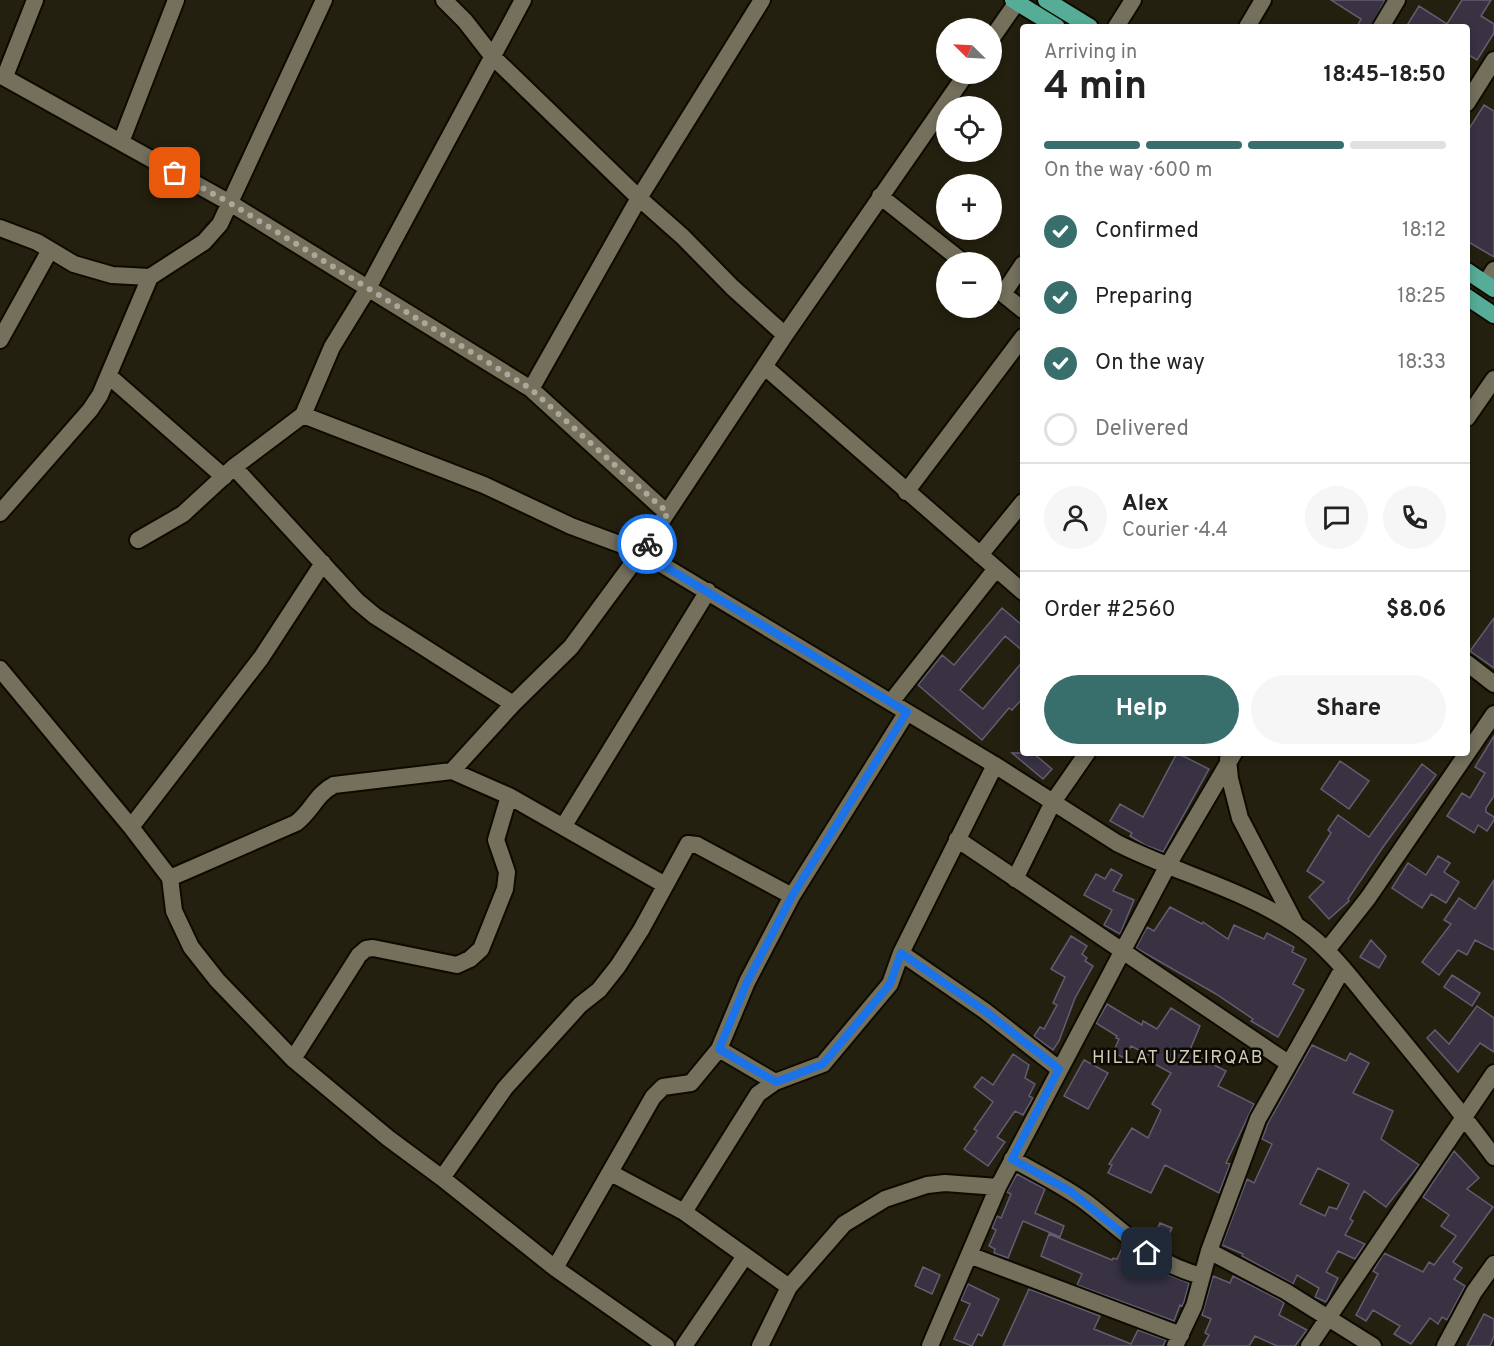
<!DOCTYPE html>
<html lang="en">
<head>
<meta charset="utf-8">
<style>
	body { margin:0; font-family:Overpass,sans-serif; background:#f6f6f6; color:#222; height:100vh; display:flex; flex-direction:column; font-size:22px; white-space:nowrap }
	* { box-sizing:border-box; margin:0 }
	p { font-size:20px; color:#767676 }
	.icon { flex:none; width:33px; height:33px; fill:none; stroke:currentColor; stroke-width:2; stroke-linecap:round; stroke-linejoin:round }
	.map { position:relative; flex:1; overflow:hidden }
	.panel { position:absolute; left:1020px; top:24px; width:450px; height:732px; display:flex; flex-direction:column; background:#fff; border-radius:6px; box-shadow:0 3px 9px #0003 }
	.panel>* { flex:none }
	.needle { width:39px; rotate:294deg }
	.tools { position:absolute; left:936px; top:18px; display:grid; gap:12px }
	.tools a { display:grid; place-items:center; width:66px; height:66px; border-radius:50%; background:#fff; box-shadow:0 3px 9px #0003; font-size:30px }
	.pin { position:absolute; display:grid; place-items:center; width:51px; height:51px; color:#fff; margin:-26px; border-radius:12px; box-shadow:0 3px 9px #0006 }
	.courier { position:absolute; display:grid; place-items:center; width:60px; height:60px; margin:-30px; border:4px solid #1a73e8; border-radius:50%; background:#fff; color:#222; box-shadow:0 2px 8px #0007 }
	.summary em { font-style:normal; font-weight:700 }
	.summary div { display:flex; flex-direction:column-reverse }
	.summary { display:flex; align-items:center; justify-content:space-between; height:102px; padding:0 24px }
	h1 { font-size:39px; font-weight:700; line-height:45px }
	.bar { display:grid; grid-template-columns:repeat(4,1fr); gap:9px 6px; align-content:center; height:72px; padding:0 24px }
	.bar i { height:8px; border-radius:4px; background:#e0e0e0 }
	.bar .selected { background:#386f6d }
	.bar p { grid-column:span 4 }
	.line { display:flex; align-items:center; gap:15px; padding:0 24px; border-top:2px solid #e0e0e0 }
	.line div { flex:1 }
	.round { display:grid; place-items:center; flex:none; width:63px; height:63px; border-radius:32px; background:#f6f6f6 }
	ol { padding:0 24px; list-style:none }
	li { display:flex; align-items:center; gap:18px; height:66px }
	li p { margin-inline-start:auto }
	li .icon { padding:6px; border-radius:50%; background:#386f6d; color:#fff; stroke-width:4 }
	li:last-child { color:#767676 }
	li i { width:33px; height:33px; border:3px solid #e0e0e0; border-radius:50% }
	.button { display:flex; gap:12px; margin-top:auto; padding:12px 24px }
	.button a { flex:1; height:69px; border-radius:36px; background:#386f6d; color:#fff; font-size:24px; font-weight:700; line-height:69px; text-align:center }
	.button a+a { background:#f6f6f6; color:#222 }
	.map>svg:first-child { display:block }
</style>
</head>
<body>
<div class="map">
<svg width="1494" height="1346" viewBox="0 0 1494 1346">
	<rect width="100%" height="100%" fill="#24200f"/>
	<path fill="#383243" stroke="#635d70" stroke-width="1.5" fill-rule="evenodd" d="M 1331,0 L 1385,0 L 1371,27 L 1357,27 L 1361,19 Z
		M 1462,0 L 1491,0 L 1481,16 L 1494,24 L 1494,33 L 1477,60 L 1467,54 L 1467,27 L 1406,27 L 1419,6 L 1447,24 Z
		M 1484,105 L 1494,111 L 1494,257 L 1467,241 L 1467,132 Z
		M 1002,608 L 1023,626 L 1023,651 L 1005,636 L 960,690 L 983,709 L 1023,661 L 1023,698 L 1012,710 L 1009,708 L 982,740 L 918,685 L 942,655 L 954,665 Z
		M 1494,618 L 1494,668 L 1470,651 Z
		M 1494,736 L 1494,796 L 1486,808 L 1486,812 L 1494,817 L 1494,820 L 1487,831 L 1478,825 L 1474,833 L 1447,816 L 1462,793 L 1470,798 L 1485,773 L 1475,767 Z
		M 1012,753 L 1033,753 L 1052,769 L 1043,779 Z
		M 1177,753 L 1209,769 L 1163,852 L 1145,845 L 1130,836 L 1132,833 L 1110,821 L 1120,804 L 1143,817 Z
		M 1340,761 L 1369,781 L 1349,809 L 1321,789 Z
		M 1422,764 L 1436,775 L 1383,847 L 1348,899 L 1349,901 L 1329,919 L 1309,897 L 1324,882 L 1307,871 L 1331,833 L 1328,830 L 1338,815 L 1369,837 Z
		M 1438,856 L 1450,863 L 1444,872 L 1459,882 L 1446,903 L 1431,894 L 1422,908 L 1392,888 L 1408,863 L 1426,875 Z
		M 1111,869 L 1122,875 L 1113,891 L 1134,900 L 1120,934 L 1104,925 L 1112,910 L 1084,895 L 1096,874 L 1105,879 Z
		M 1494,880 L 1494,950 L 1475,940 L 1467,955 L 1458,950 L 1439,975 L 1422,962 L 1451,924 L 1444,920 L 1459,898 L 1475,909 Z
		M 1170,907 L 1202,924 L 1203,922 L 1228,939 L 1234,925 L 1264,939 L 1267,933 L 1294,947 L 1292,952 L 1306,959 L 1293,984 L 1304,990 L 1278,1037 L 1251,1021 L 1253,1019 L 1216,994 L 1136,948 L 1147,927 L 1154,931 Z
		M 1071,936 L 1087,946 L 1082,954 L 1087,958 L 1085,961 L 1093,966 L 1075,998 L 1059,1041 L 1053,1050 L 1034,1036 L 1040,1027 L 1044,1029 L 1057,1005 L 1053,1003 L 1065,977 L 1051,969 Z
		M 1371,940 L 1386,956 L 1379,968 L 1360,957 Z
		M 1452,975 L 1480,993 L 1472,1006 L 1444,987 Z
		M 1107,1004 L 1142,1025 L 1143,1021 L 1157,1029 L 1171,1008 L 1200,1026 L 1189,1052 L 1226,1071 L 1218,1086 L 1254,1104 L 1226,1163 L 1230,1164 L 1219,1193 L 1165,1165 L 1151,1193 L 1108,1173 L 1112,1165 L 1109,1164 L 1132,1128 L 1148,1138 L 1161,1110 L 1152,1104 L 1171,1073 L 1151,1062 L 1153,1057 L 1131,1046 L 1125,1058 L 1113,1053 L 1119,1039 L 1116,1038 L 1117,1036 L 1096,1023 Z
		M 1477,1006 L 1494,1018 L 1494,1052 L 1480,1043 L 1458,1072 L 1427,1038 L 1435,1030 L 1449,1044 Z
		M 1312,1045 L 1346,1061 L 1350,1053 L 1369,1063 L 1353,1093 L 1393,1111 L 1381,1139 L 1419,1165 L 1386,1207 L 1364,1191 L 1350,1219 L 1353,1221 L 1345,1235 L 1365,1244 L 1355,1259 L 1338,1251 L 1326,1272 L 1338,1278 L 1326,1302 L 1315,1297 L 1319,1288 L 1297,1275 L 1293,1284 L 1242,1256 L 1243,1254 L 1222,1245 L 1247,1179 L 1254,1183 L 1272,1144 L 1262,1139 L 1268,1123 ZM 1318,1168 L 1349,1184 L 1337,1209 L 1329,1207 L 1325,1216 L 1300,1204 Z
		M 1013,1054 L 1029,1065 L 1025,1078 L 1035,1084 L 1029,1096 L 1033,1098 L 1023,1115 L 1015,1111 L 997,1137 L 1005,1142 L 988,1166 L 964,1149 L 977,1131 L 974,1129 L 993,1102 L 974,1087 L 982,1077 L 993,1085 Z
		M 1084,1060 L 1108,1073 L 1088,1109 L 1064,1096 Z
		M 1454,1151 L 1479,1178 L 1467,1189 L 1493,1207 L 1453,1262 L 1462,1268 L 1454,1279 L 1465,1286 L 1447,1320 L 1442,1317 L 1438,1324 L 1430,1318 L 1411,1344 L 1394,1334 L 1400,1326 L 1373,1310 L 1366,1321 L 1356,1315 L 1378,1274 L 1373,1271 L 1384,1253 L 1423,1272 L 1429,1262 L 1434,1265 L 1456,1236 L 1441,1226 L 1449,1215 L 1423,1197 Z
		M 1017,1174 L 1045,1189 L 1035,1213 L 1064,1226 L 1060,1237 L 1023,1221 L 1008,1258 L 994,1253 L 995,1249 L 989,1246 L 996,1230 L 992,1228 L 997,1216 L 1001,1218 L 1011,1194 L 1007,1192 Z
		M 1160,1223 L 1172,1228 L 1163,1248 L 1152,1241 Z
		M 1049,1234 L 1112,1260 L 1113,1258 L 1117,1259 L 1123,1246 L 1164,1273 L 1189,1283 L 1184,1302 L 1182,1306 L 1180,1305 L 1174,1321 L 1077,1285 L 1082,1274 L 1041,1256 Z
		M 923,1267 L 940,1275 L 932,1294 L 915,1286 Z
		M 1213,1276 L 1230,1283 L 1233,1276 L 1280,1300 L 1284,1303 L 1279,1315 L 1307,1330 L 1295,1346 L 1277,1346 L 1255,1336 L 1249,1346 L 1203,1346 L 1209,1335 L 1205,1333 L 1211,1319 L 1202,1315 Z
		M 968,1284 L 999,1299 L 982,1336 L 978,1334 L 972,1346 L 954,1339 L 970,1304 L 961,1300 Z
		M 1029,1289 L 1100,1316 L 1094,1329 L 1131,1344 L 1138,1330 L 1166,1340 L 1163,1346 L 1003,1346 Z
		M 1484,1314 L 1494,1319 L 1494,1336 L 1490,1346 L 1467,1346 Z"/>
	<g fill="none" stroke-linecap="round" stroke-linejoin="round">
		<g stroke="#0d0a00" stroke-width="20">
			<path id="minor" d="M 444,0 L 465,21 L 493,57 L 639,198 L 683,237 L 732,287 L 785,335
				M 1116,27 L 1133,0
				M 1247,27 L 1263,0
				M 1381,27 L 1397,0
				M 992,38 L 1017,2
				M 0,75 L 230,203 L 531,389 L 667,513
				M 5,76 L 35,0
				M 1467,103 L 1494,60
				M 121,142 L 176,0
				M 880,196 L 963,262
				M 0,228 L 37,242 L 74,264 L 112,275 L 150,277
				M 1486,283 L 1494,270
				M 992,285 L 1023,310
				M 1003,294 L 1023,264
				M 0,340 L 50,250
				M 765,367 L 1023,592
				M 109,376 L 224,477
				M 531,389 L 639,198 L 762,0
				M 303,415 L 484,485 L 571,526 L 641,552 L 995,765 L 1117,843 C 1176,873 1240,888 1296,925 C 1331,948 1356,985 1383,1017 C 1421,1063 1459,1109 1494,1157
				M 1467,418 L 1494,379
				M 234,467 L 357,601 L 375,616 L 513,704
				M 906,492 L 1023,337
				M 0,513 L 90,410 L 100,395 L 150,277 L 204,242 L 220,224 L 324,0
				M 138,540 L 183,514 L 234,467 L 303,415 L 332,347 L 367,290 L 523,0
				M 980,555 L 1023,502
				M 1467,663 L 1494,684
				M 0,669 L 131,827 L 170,878 L 174,911 L 191,947 L 217,980 L 293,1059 L 388,1138 L 442,1178 L 555,1268 L 666,1346
				M 891,702 L 995,570
				M 1228,759 L 1230,779 L 1240,818 L 1296,925
				M 452,771 L 513,704 L 571,647 L 641,552 L 785,335 L 966,74
				M 131,827 L 261,658 L 323,563
				M 563,827 L 708,591
				M 957,839 L 1288,1063
				M 170,878 L 296,823 C 312,811 316,794 334,785 L 452,771 L 509,796 L 665,885
				M 1015,879 L 1053,802 L 1087,753
				M 1327,950 L 1368,898 L 1494,714
				M 901,953 L 985,1011 L 1059,1069
				M 719,1049 L 775,1082
				M 293,1059 L 359,955 L 366,949 L 373,948 L 457,965 L 470,959 L 481,949 L 505,889 L 507,872 L 496,840 L 509,796
				M 1012,1159 C 1037,1173 1064,1186 1087,1203 C 1126,1233 1153,1264 1202,1276
				M 611,1173 L 684,1212 L 789,1287
				M 442,1178 L 505,1088 L 580,1005 L 599,990 L 618,966 L 641,930 L 688,844 L 697,845 L 792,896
				M 684,1212 L 758,1094 L 775,1082 L 823,1064 L 890,984 L 901,953 L 995,765
				M 1209,1251 L 1285,1291 L 1373,1346
				M 969,1255 L 1181,1335
				M 555,1268 L 653,1097 L 663,1087 L 691,1083 L 719,1049 L 747,982 L 792,896 L 907,712
				M 684,1346 L 745,1256
				M 760,1346 L 789,1287 L 844,1224 L 885,1199 L 927,1185 L 945,1183 L 998,1187
				M 930,1346 L 998,1187 L 1168,865 L 1234,753
				M 1175,1346 L 1194,1306 L 1209,1251 L 1258,1119 L 1343,968
				M 1309,1346 L 1494,1073
				M 1445,1346 L 1474,1292 L 1494,1264"/>
		</g>
		<g stroke="#0d0a00" stroke-width="20">
			<path id="trunk" d="M 1013,0 L 1057,27
				M 1046,0 L 1090,27
				M 1467,271 L 1494,289
				M 1467,297 L 1494,315"/>
		</g>
		<use href="#minor" stroke="#74705c" stroke-width="16"/>
		<use href="#trunk" stroke="#55ac97" stroke-width="16"/>
	</g>
	<g fill="none" stroke-linecap="round" stroke-linejoin="round">
		<path stroke="#aba89b" stroke-width="6" stroke-dasharray="0 10.8" d="M 175,173 L 230,203 L 531,389 L 668,513 L 647,544"/>
		<path stroke="#1a73e8" stroke-width="8" d="M 647,544 L 641,552 L 907,712 L 792,896 L 747,982 L 719,1049 L 776,1082 L 823,1064 L 890,984 L 901,953 L 985,1011 L 1059,1069 L 1012,1159 L 1070,1191 L 1147,1253"/>
	</g>
	<g text-anchor="middle" stroke-width="5" stroke-linejoin="round" paint-order="stroke">
		<g font-size="18" letter-spacing="1.5" fill="#d1cdb7" stroke="#0b0a04">
			<text x="1178" y="1063">HILLAT UZEIRQAB</text>
		</g>
	</g>
</svg>
<div class="tools">
<a><svg class="needle" viewBox="-14 -14 28 28"><path d="M0-13l5 13h-10z" fill="#e53935"/><path d="M0 13l5-13h-10z" fill="#767676"/></svg></a>
<a><svg class="icon" aria-label="locate" viewBox="0 0 24 24"><circle cx="12" cy="12" r="6"/><path d="M12 2v4M12 18v4M2 12h4M18 12h4"/></svg></a>
<a>+</a>
<a>−</a>
</div>
<div class="pin" style="left:175px;top:173px;background:#ea580c"><svg class="icon" aria-label="bag" viewBox="0 0 24 24"><path d="M5 8h14l-1 12H6zM9 8a3 3 0 0 1 6 0"/></svg></div>
<div class="pin" style="left:1147px;top:1253px;background:#1f2937"><svg class="icon" aria-label="home" viewBox="0 0 24 24"><path d="M3 11l9-7 9 7M6 9v11h12V9"/></svg></div>
<div class="courier" style="left:647px;top:544px"><svg class="icon" aria-label="bike" viewBox="0 0 24 24"><circle cx="6" cy="16" r="4"/><circle cx="18" cy="16" r="4"/><path d="M6 16l4-8h5l3 8M10 8l3 8H6M13 5h3"/></svg></div>
<section class="panel">
<div class="summary"><div><h1>4 min</h1><p>Arriving in</p></div><em>18:45–18:50</em></div>
<div class="bar"><i class="selected"></i><i class="selected"></i><i class="selected"></i><i></i><p>On the way · 600 m</p></div>
<ol>
<li><svg class="icon" aria-label="check" viewBox="0 0 24 24"><path d="M5 12l5 5 9-10"/></svg>Confirmed<p>18:12</p></li>
<li><svg class="icon" aria-label="check" viewBox="0 0 24 24"><path d="M5 12l5 5 9-10"/></svg>Preparing<p>18:25</p></li>
<li><svg class="icon" aria-label="check" viewBox="0 0 24 24"><path d="M5 12l5 5 9-10"/></svg>On the way<p>18:33</p></li>
<li><i></i>Delivered</li>
</ol>
<div class="line" style="height:108px"><a class="round"><svg class="icon" aria-label="person" viewBox="0 0 24 24"><circle cx="12" cy="8" r="4"/><path d="M4 21q1-7 8-7t8 7"/></svg></a><div><b>Alex</b><p>Courier · 4.4</p></div><a class="round"><svg class="icon" aria-label="chat" viewBox="0 0 24 24"><path d="M4 5h16v11H9l-5 4z"/></svg></a><a class="round"><svg class="icon" aria-label="phone" viewBox="0 0 24 24"><path d="M5 4h4l2 5-3 2q2 4 5 5l2-3 5 2v4C11 20 4 13 5 4z"/></svg></a></div>
<div class="line" style="height:78px"><div>Order #2560</div><b>$8.06</b></div>
<div class="button"><a>Help</a><a>Share</a></div>
</section>
</div>
</body>
</html>
